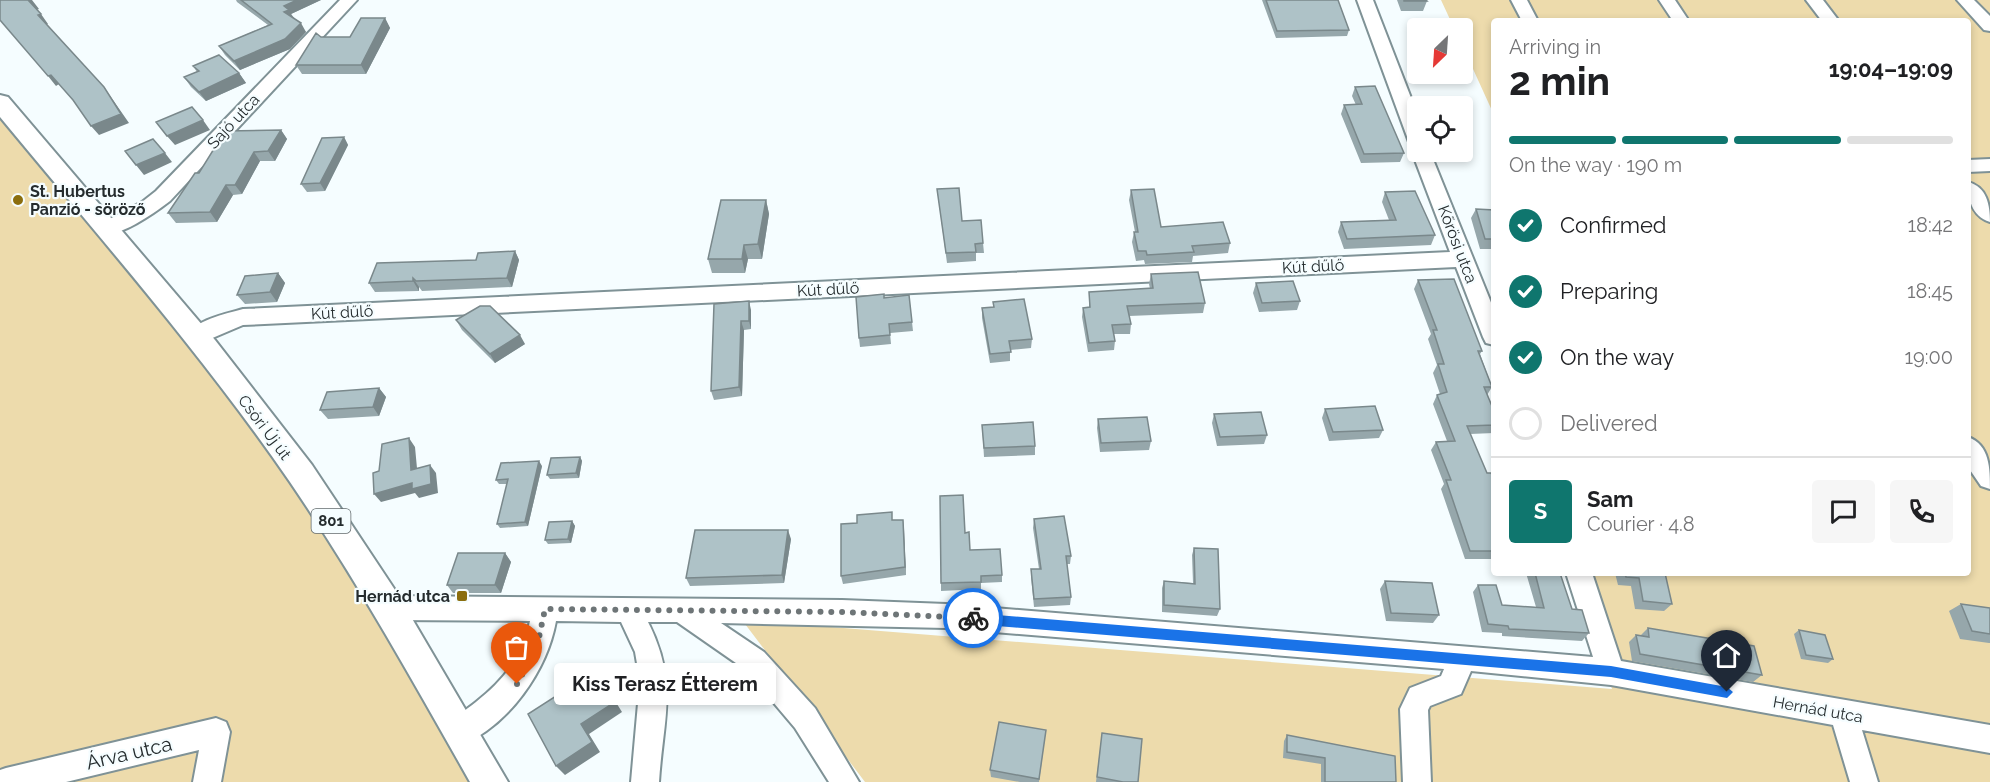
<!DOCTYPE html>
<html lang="en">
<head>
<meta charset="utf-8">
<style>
	body { margin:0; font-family:Raleway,sans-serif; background:#f6f6f6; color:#202124; height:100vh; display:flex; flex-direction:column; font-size:22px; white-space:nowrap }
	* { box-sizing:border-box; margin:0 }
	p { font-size:20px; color:#757577 }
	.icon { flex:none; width:33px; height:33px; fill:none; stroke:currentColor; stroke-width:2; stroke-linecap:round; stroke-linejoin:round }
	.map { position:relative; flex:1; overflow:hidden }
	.sheet { position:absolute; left:1491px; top:18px; width:480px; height:558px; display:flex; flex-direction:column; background:#fff; border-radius:6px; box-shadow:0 3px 9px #0003 }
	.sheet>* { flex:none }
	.needle { width:39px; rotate:205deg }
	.fabs { position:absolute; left:1407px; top:18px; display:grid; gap:12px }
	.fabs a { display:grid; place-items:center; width:66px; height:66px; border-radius:6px; background:#fff; box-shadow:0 3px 9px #0003; font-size:30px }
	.pin { position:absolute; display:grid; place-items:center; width:51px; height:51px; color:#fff; margin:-62px -26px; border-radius:50% 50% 50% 0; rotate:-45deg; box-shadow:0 0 6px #0007 }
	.pin .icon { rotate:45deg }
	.courier { position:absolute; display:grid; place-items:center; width:60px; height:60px; margin:-30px; border:4px solid #1a73e8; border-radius:50%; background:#fff; color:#222; box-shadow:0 2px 8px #0007 }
	.bubble { position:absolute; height:42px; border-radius:6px; background:#fff; box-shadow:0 3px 9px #0003; font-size:20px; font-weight:700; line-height:42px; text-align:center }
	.summary em { font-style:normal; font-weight:700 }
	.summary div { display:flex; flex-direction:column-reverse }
	.summary { display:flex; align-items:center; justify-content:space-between; height:102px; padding:0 18px }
	h1 { font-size:39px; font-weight:700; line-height:45px }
	.bar { display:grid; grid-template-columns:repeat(4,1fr); gap:9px 6px; align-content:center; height:72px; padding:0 18px }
	.bar i { height:8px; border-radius:4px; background:#e0e0e0 }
	.bar .selected { background:#0f766e }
	.bar p { grid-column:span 4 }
	.line { display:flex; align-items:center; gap:15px; padding:0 18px; border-top:2px solid #e0e0e0 }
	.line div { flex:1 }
	.round { display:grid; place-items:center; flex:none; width:63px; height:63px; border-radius:6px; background:#f6f6f6 }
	ol { padding:0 18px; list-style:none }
	li { display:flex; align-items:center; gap:18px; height:66px }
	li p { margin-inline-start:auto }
	li .icon { padding:6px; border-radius:50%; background:#0f766e; color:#fff; stroke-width:4 }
	li:last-child { color:#757577 }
	li i { width:33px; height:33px; border:3px solid #e0e0e0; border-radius:50% }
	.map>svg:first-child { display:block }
</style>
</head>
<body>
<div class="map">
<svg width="1990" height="782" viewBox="0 0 1990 782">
	<rect width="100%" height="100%" fill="#f5fdff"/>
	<path fill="#eddbac" d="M 1441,0 L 1990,0 L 1990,782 L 865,782 L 742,620 L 1612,689 L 1572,573 L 1968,573 L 1968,21 L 1494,21 L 1494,115 L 1463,47 L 1462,28 L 1454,28 Z
		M 0,102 L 196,337 L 490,782 L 0,782 Z"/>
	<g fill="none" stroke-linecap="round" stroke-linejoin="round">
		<g stroke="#7f9296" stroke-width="4">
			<path id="minor" d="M 340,0 L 357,0 L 170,201 C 156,212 118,239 100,234 L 97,229 L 100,224 L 142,202 L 156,191 Z
				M 1357,0 L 1373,0 L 1418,116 L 1418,152 L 1430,152 L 1494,310 L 1494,345 L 1486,343 L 1483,337 L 1456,267 L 243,325 L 196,345 L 188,343 L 185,337 C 195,320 225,314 243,309 L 1450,252 L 1412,152 L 1416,147 L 1409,142 Z
				M 1511,0 L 1527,0 L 1538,21 L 1522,21 Z
				M 1659,0 L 1675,0 L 1689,21 L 1673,21 Z
				M 1806,0 L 1823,0 L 1839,21 L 1822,21 Z
				M 1957,0 L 1974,0 L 1990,16 L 1990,31 L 1984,30 Z
				M 1990,159 L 1990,171 L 1968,172 L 1968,160 Z
				M 1968,182 C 1987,187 1990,205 1990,222 C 1971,216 1968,198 1968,182 Z
				M 1968,437 C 1990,445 1990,469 1990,489 L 1981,486 L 1968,467 Z
				M 1566,573 L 1592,573 L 1621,661 L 1990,725 L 1990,753 L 1862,730 L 1878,782 L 1850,782 L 1833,725 L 1611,685 L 1471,671 L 1461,694 L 1430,706 L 1428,710 L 1431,782 L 1403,782 L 1400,709 L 1410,688 L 1441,676 L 1444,669 L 946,628 L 721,623 L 764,652 L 815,708 L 859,782 L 829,782 L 795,728 L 746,670 L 677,622 L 648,622 C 679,684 663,718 659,782 L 631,782 L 640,681 L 635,652 L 621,622 L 556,621 C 547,671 509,725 461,745 L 451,741 L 447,731 C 453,717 465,711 476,702 C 504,680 523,656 530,621 L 390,620 L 381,616 L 377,608 L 381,600 L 390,596 L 842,600 L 946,604 L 1593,657 Z
				M 216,718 L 226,722 L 230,732 L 221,782 L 193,782 L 199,750 L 66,782 L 0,782 L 0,770 L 6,768 Z"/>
		</g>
		<g stroke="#7f9296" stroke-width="4">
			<path id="major" d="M 0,95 L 8,97 L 215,340 L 312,465 L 397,593 L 508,782 L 470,782 C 413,681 356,579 290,482 C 202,354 99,237 0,117 Z"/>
		</g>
		<use href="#minor" fill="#fff" fill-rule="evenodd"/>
		<use href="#major" fill="#fff" fill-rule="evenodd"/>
	</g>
	<path fill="#96a7ab" d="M 236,0 L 321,0 L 291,14 L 306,32 L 290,49 L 240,70 L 225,55 L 219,46 L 268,25 L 237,2 Z
		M 1262,0 L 1338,0 L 1349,30 L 1347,36 L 1276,38 Z
		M 1397,0 L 1426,0 L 1427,1 L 1423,11 L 1401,11 Z
		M 385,18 L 390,28 L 366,74 L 302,74 L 296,65 L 321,37 L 350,37 Z
		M 193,66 L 239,73 L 246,83 L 206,101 L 191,87 L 184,77 L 197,72 Z
		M 1355,87 L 1404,153 L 1400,162 L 1361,163 L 1341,114 L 1344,105 L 1356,105 L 1352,96 Z
		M 281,130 L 287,139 L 275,161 L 260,161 L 242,194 L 233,195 L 217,222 L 176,223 L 168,213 L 199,173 Z
		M 344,137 L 348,145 L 325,191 L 307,192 L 301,184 Z
		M 937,189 L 962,221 L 983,243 L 984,253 L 976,253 L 976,261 L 947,263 Z
		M 1131,190 L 1161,227 L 1230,243 L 1228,253 L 1193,256 L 1192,262 L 1145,264 L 1144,260 L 1136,261 L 1132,242 L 1134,232 L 1135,232 L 1129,200 Z
		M 1385,192 L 1435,235 L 1431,245 L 1344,249 L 1338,232 L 1341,222 L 1389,220 L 1382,202 Z
		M 766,200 L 769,214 L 762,259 L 748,259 L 745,273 L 712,273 L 708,259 Z
		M 1476,209 L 1494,210 L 1494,249 L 1480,249 L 1471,218 Z
		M 515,251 L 519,260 L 512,287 L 422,291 L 419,287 L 419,291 L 375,292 L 369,283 L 476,260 Z
		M 278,273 L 285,283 L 277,302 L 245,304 L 237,295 Z
		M 1151,274 L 1205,303 L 1203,313 L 1129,316 L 1131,324 L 1130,334 L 1114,334 L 1115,341 L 1114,350 L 1088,352 L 1082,317 L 1083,308 L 1089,307 L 1089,292 L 1150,289 L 1149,284 Z
		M 1418,280 L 1482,351 L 1480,354 L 1492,387 L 1487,395 L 1494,411 L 1494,433 L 1470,434 L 1487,473 L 1494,479 L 1494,559 L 1465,559 L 1441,489 L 1444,484 L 1431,450 L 1436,442 L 1447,441 L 1433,404 L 1437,395 L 1440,394 L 1433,373 L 1437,365 L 1428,339 L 1431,334 L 1414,289 Z
		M 1256,283 L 1300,301 L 1297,310 L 1259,312 L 1253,293 Z
		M 884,294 L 884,298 L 909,295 L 913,331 L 890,333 L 891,344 L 860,347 L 859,338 Z
		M 993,302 L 1032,339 L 1031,348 L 1010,350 L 1010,361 L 990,363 L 982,318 L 982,308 L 993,307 Z
		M 714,304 L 751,310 L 751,329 L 744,330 L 742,396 L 714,400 L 711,391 Z
		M 456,320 L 525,344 L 495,363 L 462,330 Z
		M 379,388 L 386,397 L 379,416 L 328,419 L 320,410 Z
		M 1325,409 L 1383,430 L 1379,438 L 1329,441 L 1322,418 Z
		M 1214,414 L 1267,435 L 1264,444 L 1217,446 L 1212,423 Z
		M 1098,419 L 1151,441 L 1149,450 L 1100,452 L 1097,428 Z
		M 982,425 L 1035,446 L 1035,455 L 984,457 Z
		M 580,457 L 582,461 L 579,478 L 550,479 L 547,475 Z
		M 542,466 L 528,526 L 500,528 L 497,524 L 507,484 L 499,484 L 496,480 Z
		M 1034,519 L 1071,556 L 1070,564 L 1067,564 L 1071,597 L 1070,605 L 1034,607 L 1031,577 L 1031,569 L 1039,569 L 1033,528 Z
		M 893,520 L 903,520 L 906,575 L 843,584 L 841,576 Z
		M 572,521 L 575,526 L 571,543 L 548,544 L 545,540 Z
		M 965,533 L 970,550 L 1002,575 L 1002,582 L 981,583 L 981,589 L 941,591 L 941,583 Z
		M 791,539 L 784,583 L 690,586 L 686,578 Z
		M 1194,548 L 1220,609 L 1217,616 L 1162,612 L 1162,588 L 1164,581 L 1193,583 L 1192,555 Z
		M 505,553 L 511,562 L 501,593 L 453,593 L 447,585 Z
		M 1526,573 L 1560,573 L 1572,609 L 1589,633 L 1582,641 L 1502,636 L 1502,633 L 1482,632 L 1473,592 L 1478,585 L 1502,605 L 1536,607 Z
		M 1615,573 L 1665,573 L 1672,604 L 1664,611 L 1635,609 L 1631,586 L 1618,585 Z
		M 1385,581 L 1439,615 L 1433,623 L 1386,621 L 1380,589 Z
		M 1961,604 L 1990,608 L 1990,643 L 1989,643 L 1960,639 L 1949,611 Z
		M 1648,628 L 1762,675 L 1753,682 L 1632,661 L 1629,642 L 1636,635 L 1640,636 Z
		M 1799,630 L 1833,659 L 1828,663 L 1801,659 L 1794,634 Z
		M 1046,730 L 1039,782 L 1020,782 L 991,777 L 990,770 Z
		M 1102,733 L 1138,782 L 1096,782 Z
		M 1287,735 L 1396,782 L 1321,782 L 1321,764 L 1283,758 L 1284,741 Z"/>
	<path fill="#7a888b" d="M 28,0 L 32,0 L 39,9 L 36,10 Z
		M 297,0 L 321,0 L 291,14 L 294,19 L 284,12 L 284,6 Z
		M 41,14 L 48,24 L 46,25 L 38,15 Z
		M 385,18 L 390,28 L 366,74 L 361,65 Z
		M 301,23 L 306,32 L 290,49 L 240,70 L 234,61 Z
		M 239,73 L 246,83 L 206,101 L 199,92 Z
		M 51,75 L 59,84 L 56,86 L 48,76 Z
		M 104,87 L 129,123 L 99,135 L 91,126 Z
		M 203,120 L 210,130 L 175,145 L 167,136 Z
		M 281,130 L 287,139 L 275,161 L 268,151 Z
		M 344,137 L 348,145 L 325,191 L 320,183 Z
		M 254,152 L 260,161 L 242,194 L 235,185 Z
		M 165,153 L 172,162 L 144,175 L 136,165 Z
		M 226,185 L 233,195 L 217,222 L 210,212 Z
		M 766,200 L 769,214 L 762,259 L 758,244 Z
		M 744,245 L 748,259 L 745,273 L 742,259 Z
		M 515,251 L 519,260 L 512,287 L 507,278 Z
		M 278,273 L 285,283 L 277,302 L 270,292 Z
		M 413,278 L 419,287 L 419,291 L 413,281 Z
		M 749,301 L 751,310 L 751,329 L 749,321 Z
		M 741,321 L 744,330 L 742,396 L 739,387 Z
		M 520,335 L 525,344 L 495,363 L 490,354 Z
		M 379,388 L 386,397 L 379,416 L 373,407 Z
		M 409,438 L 415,447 L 418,479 L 411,470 Z
		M 580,457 L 582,461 L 579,478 L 576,473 Z
		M 539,461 L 542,466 L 528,526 L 525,522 Z
		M 430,465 L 436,473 L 438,493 L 419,498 L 415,493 L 381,502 L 374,494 L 412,483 Z
		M 903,520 L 904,528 L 906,575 L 905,567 Z
		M 572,521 L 575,526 L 571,543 L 568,539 Z
		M 788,530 L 791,539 L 784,583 L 782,575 Z
		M 505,553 L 511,562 L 501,593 L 495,585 Z
		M 602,680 L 622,712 L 589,734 L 600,752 L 565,775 L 556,766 L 581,724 Z"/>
	<path fill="#aec2c7" stroke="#7a888b" stroke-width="1.5" d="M 0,0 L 29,0 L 28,0 L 41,14 L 38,15 L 104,87 L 121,114 L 91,126 L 73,100 L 51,75 L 48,76 L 0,20 Z
		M 241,0 L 297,0 L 284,6 L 289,10 L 284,12 L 301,23 L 285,39 L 234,61 L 219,46 L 272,24 Z
		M 1266,0 L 1338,0 L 1349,30 L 1277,31 Z
		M 1404,0 L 1426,0 L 1427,1 L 1404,1 Z
		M 361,18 L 385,18 L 361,65 L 296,65 L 316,33 L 321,37 L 350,37 Z
		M 219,55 L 239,73 L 199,92 L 184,77 L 199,71 L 193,66 Z
		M 1375,86 L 1404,153 L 1364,154 L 1344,105 L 1362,104 L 1355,87 Z
		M 192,107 L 203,120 L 167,136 L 156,122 Z
		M 281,130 L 268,151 L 254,152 L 235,185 L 226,185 L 210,212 L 168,213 L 195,173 L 199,173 L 225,131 Z
		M 344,137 L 320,183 L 301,184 L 322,138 Z
		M 153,139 L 165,153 L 136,165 L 125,151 Z
		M 959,188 L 962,221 L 981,220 L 983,243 L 975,244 L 976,252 L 946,253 L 937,189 Z
		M 1154,189 L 1161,227 L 1223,222 L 1230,243 L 1192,246 L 1194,252 L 1147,255 L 1146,251 L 1138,251 L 1134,232 L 1138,232 L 1131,190 Z
		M 1415,191 L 1435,235 L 1347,239 L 1341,222 L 1396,220 L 1385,192 Z
		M 721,200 L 766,200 L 758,244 L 744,245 L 742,259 L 708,259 Z
		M 1476,209 L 1494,210 L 1494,239 L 1485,239 Z
		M 515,251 L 507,278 L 416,281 L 413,278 L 413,281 L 369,283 L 377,263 L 476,260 L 478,253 Z
		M 1198,272 L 1205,303 L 1127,306 L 1131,324 L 1112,325 L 1115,341 L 1089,343 L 1083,308 L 1090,307 L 1089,292 L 1153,288 L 1151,274 Z
		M 278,273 L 270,292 L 237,295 L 245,276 Z
		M 1454,279 L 1482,351 L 1478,351 L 1492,387 L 1484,387 L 1494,411 L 1494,425 L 1467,426 L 1487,473 L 1491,473 L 1494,479 L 1494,551 L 1470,551 L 1446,480 L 1451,480 L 1436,442 L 1455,441 L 1437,395 L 1447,392 L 1438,364 L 1444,364 L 1433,330 L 1437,330 L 1418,280 Z
		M 1293,281 L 1300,301 L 1262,303 L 1256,283 Z
		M 884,294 L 884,298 L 909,295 L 912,322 L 889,324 L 890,335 L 859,338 L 856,297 Z
		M 1024,299 L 1032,339 L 1009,341 L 1011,352 L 990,354 L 982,308 L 994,307 L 993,302 Z
		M 749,301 L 749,321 L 741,321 L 739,387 L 711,391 L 714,304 Z
		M 480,306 L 490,306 L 520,335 L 490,354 L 456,320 Z
		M 379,388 L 373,407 L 320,410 L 327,392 Z
		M 1375,406 L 1383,430 L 1333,432 L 1325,409 Z
		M 1261,412 L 1267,435 L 1220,437 L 1214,414 Z
		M 1147,417 L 1151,441 L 1101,443 L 1098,419 Z
		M 1033,422 L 1035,446 L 984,448 L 982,425 Z
		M 409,438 L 411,470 L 430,465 L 431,484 L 412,489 L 412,483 L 374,494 L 373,473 L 379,471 L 382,444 Z
		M 580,457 L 576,473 L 547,475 L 551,458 Z
		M 539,461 L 525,522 L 497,524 L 508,479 L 496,480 L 501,463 Z
		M 963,495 L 965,533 L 969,532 L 970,550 L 1000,549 L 1002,575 L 981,576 L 981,582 L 941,583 L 940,496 Z
		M 892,512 L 892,520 L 903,520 L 905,567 L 841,576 L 841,524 L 857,523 L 857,515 Z
		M 1064,516 L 1071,556 L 1066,556 L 1071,597 L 1034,599 L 1031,569 L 1041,569 L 1034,519 Z
		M 572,521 L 568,539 L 545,540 L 549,522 Z
		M 695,530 L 788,530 L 782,575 L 686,578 Z
		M 1194,548 L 1218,549 L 1220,609 L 1164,605 L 1164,581 L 1195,584 Z
		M 458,553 L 505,553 L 495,585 L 447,585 Z
		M 1535,573 L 1560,573 L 1572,609 L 1582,610 L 1589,633 L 1509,629 L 1508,626 L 1488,624 L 1478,585 L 1496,585 L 1502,605 L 1544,608 Z
		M 1625,573 L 1665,573 L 1672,604 L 1643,601 L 1639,578 L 1626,577 Z
		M 1385,581 L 1432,583 L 1439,615 L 1391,613 Z
		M 1961,604 L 1990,608 L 1990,634 L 1972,631 Z
		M 1648,628 L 1754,646 L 1762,675 L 1640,654 L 1636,635 L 1649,637 Z
		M 1799,630 L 1825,635 L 1833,659 L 1806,655 Z
		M 584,678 L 590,688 L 602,680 L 615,702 L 581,724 L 592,742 L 556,766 L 528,714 Z
		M 999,722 L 1046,730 L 1039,779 L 990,770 Z
		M 1102,733 L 1142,739 L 1138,782 L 1123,782 L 1097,777 Z
		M 1287,735 L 1395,756 L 1396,782 L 1325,782 L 1325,758 L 1287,752 Z"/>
	<path fill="#1a73e8" d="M 973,613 L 1611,666 L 1727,687 L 1733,692 L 1727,698 L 1611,677 L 973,624 L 967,618 Z"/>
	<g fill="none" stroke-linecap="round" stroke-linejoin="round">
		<path stroke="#6e7577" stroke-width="6" stroke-dasharray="0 10.8" d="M 517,684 L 537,647 L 545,609 L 842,612 L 973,618"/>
	</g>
	<g fill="#8b6e0f" stroke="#f5fdff" stroke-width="2">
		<circle cx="18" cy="200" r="6"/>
		<rect x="456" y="590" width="12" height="12" rx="3"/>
	</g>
	<g text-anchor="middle" stroke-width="4.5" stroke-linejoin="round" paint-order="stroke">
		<rect fill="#f5fdff" stroke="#636b6d" stroke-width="1.5" x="311.5" y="509" width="39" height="24" rx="4.5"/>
		<g font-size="15" font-weight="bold" fill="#252c2e">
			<text x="331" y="526">801</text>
		</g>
		<g font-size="16" fill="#252c2e" stroke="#f5fdff">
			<text transform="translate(233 121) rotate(-47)" y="6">Sajó utca</text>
			<text transform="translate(1458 244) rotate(69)" y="6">Kőrösi utca</text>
			<text transform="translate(1313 266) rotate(-3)" y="6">Kút dűlő</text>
			<text transform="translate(828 289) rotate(-3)" y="6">Kút dűlő</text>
			<text transform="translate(342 312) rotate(-3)" y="6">Kút dűlő</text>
			<text transform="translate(265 427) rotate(53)" y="6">Csóri Új út</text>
			<text transform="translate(1818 709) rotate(10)" y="6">Hernád utca</text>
		</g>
		<g font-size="16" font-weight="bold" fill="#252c2e" stroke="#f5fdff" text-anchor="start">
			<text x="30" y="197">St. Hubertus<tspan x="30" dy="18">Panzió - söröző</tspan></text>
			<text x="450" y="602" text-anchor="end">Hernád utca</text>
		</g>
		<g font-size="20" fill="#252c2e" stroke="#f5fdff">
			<text transform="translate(129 753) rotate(-13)" y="7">Árva utca</text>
		</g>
	</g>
</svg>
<div class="fabs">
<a><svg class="needle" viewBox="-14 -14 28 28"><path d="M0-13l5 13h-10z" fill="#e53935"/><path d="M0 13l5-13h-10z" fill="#757577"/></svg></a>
<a><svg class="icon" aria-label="locate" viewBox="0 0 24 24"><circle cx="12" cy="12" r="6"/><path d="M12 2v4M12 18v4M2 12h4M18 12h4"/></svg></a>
</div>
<div class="pin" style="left:517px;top:684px;background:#ea580c"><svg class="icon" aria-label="bag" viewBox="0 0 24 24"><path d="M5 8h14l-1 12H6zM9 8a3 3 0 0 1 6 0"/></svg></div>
<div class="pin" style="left:1727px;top:692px;background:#1f2937"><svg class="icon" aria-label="home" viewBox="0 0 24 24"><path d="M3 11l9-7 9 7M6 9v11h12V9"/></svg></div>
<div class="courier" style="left:973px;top:618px"><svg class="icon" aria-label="bike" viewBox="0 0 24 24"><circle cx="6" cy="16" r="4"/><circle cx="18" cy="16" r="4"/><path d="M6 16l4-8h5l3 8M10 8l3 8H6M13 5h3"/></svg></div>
<div class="bubble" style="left:554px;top:663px;width:222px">Kiss Terasz Étterem</div>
<section class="sheet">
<div class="summary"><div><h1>2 min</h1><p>Arriving in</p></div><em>19:04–19:09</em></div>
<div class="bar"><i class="selected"></i><i class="selected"></i><i class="selected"></i><i></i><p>On the way · 190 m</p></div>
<ol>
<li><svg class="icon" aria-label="check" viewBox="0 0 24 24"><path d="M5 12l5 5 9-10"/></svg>Confirmed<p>18:42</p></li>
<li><svg class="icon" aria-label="check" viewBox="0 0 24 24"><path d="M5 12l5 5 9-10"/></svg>Preparing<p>18:45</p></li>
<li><svg class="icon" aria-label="check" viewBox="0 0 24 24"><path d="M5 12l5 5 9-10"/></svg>On the way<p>19:00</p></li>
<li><i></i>Delivered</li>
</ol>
<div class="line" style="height:108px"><b class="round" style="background:#0f766e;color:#fff">S</b><div><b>Sam</b><p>Courier · 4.8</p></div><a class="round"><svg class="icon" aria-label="chat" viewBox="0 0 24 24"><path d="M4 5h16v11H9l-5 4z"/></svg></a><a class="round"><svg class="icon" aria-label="phone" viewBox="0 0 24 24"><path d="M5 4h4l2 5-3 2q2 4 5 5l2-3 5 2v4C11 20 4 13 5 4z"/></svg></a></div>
</section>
</div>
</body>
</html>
